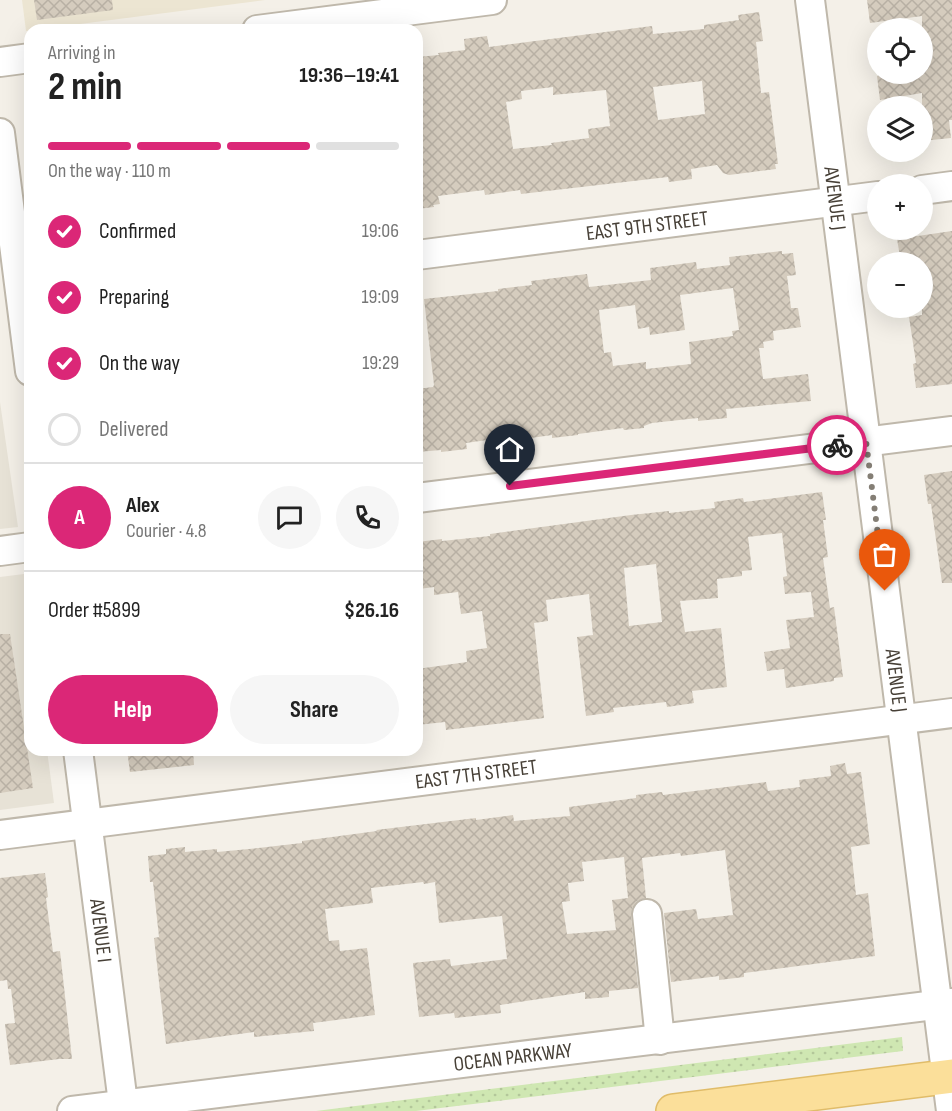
<!DOCTYPE html>
<html lang="en">
<head>
<meta charset="utf-8">
<style>
	body { margin:0; font-family:"Sofia Sans Condensed",sans-serif; background:#f6f6f6; color:#222; height:100vh; display:flex; flex-direction:column; font-size:22px; white-space:nowrap }
	* { box-sizing:border-box; margin:0 }
	p { font-size:20px; color:#767676 }
	.icon { flex:none; width:33px; height:33px; fill:none; stroke:currentColor; stroke-width:2; stroke-linecap:round; stroke-linejoin:round }
	.map { position:relative; flex:1; overflow:hidden }
	.drawer { position:absolute; left:24px; top:24px; width:399px; height:732px; display:flex; flex-direction:column; background:#fff; border-radius:18px; box-shadow:0 6px 24px #0002 }
	.drawer>* { flex:none }
	.buttons { position:absolute; left:867px; top:18px; display:grid; gap:12px }
	.buttons a { display:grid; place-items:center; width:66px; height:66px; border-radius:50%; background:#fff; box-shadow:0 6px 24px #0002; font-size:30px }
	.pin { position:absolute; display:grid; place-items:center; width:51px; height:51px; color:#fff; margin:-62px -26px; border-radius:50% 50% 50% 0; rotate:-45deg; box-shadow:0 0 6px #0007 }
	.pin .icon { rotate:45deg }
	.courier { position:absolute; display:grid; place-items:center; width:60px; height:60px; margin:-30px; border:4px solid #db2777; border-radius:50%; background:#fff; color:#222; box-shadow:0 2px 8px #0007 }
	.head em { font-style:normal; font-weight:700 }
	.head div { display:flex; flex-direction:column-reverse }
	.head { display:flex; align-items:center; justify-content:space-between; height:102px; padding:0 24px }
	h1 { font-size:39px; font-weight:700; line-height:45px }
	.bar { display:grid; grid-template-columns:repeat(4,1fr); gap:9px 6px; align-content:center; height:72px; padding:0 24px }
	.bar i { height:8px; border-radius:4px; background:#e0e0e0 }
	.bar .current { background:#db2777 }
	.bar p { grid-column:span 4 }
	.line { display:flex; align-items:center; gap:15px; padding:0 24px; border-top:2px solid #e0e0e0 }
	.line div { flex:1 }
	.round { display:grid; place-items:center; flex:none; width:63px; height:63px; border-radius:32px; background:#f6f6f6 }
	ol { padding:0 24px; list-style:none }
	li { display:flex; align-items:center; gap:18px; height:66px }
	li p { margin-inline-start:auto }
	li .icon { padding:6px; border-radius:50%; background:#db2777; color:#fff; stroke-width:4 }
	li:last-child { color:#767676 }
	li i { width:33px; height:33px; border:3px solid #e0e0e0; border-radius:50% }
	.primary-button { display:flex; gap:12px; margin-top:auto; padding:12px 24px }
	.primary-button a { flex:1; height:69px; border-radius:36px; background:#db2777; color:#fff; font-size:24px; font-weight:700; line-height:69px; text-align:center }
	.primary-button a+a { background:#f6f6f6; color:#222 }
	.map>svg:first-child { display:block }
</style>
</head>
<body>
<div class="map">
<svg width="952" height="1111" viewBox="0 0 952 1111">
	<defs>
		<pattern id="grass-dots" width="8" height="8" patternUnits="userSpaceOnUse" patternTransform="scale(1.5)"><rect width="8" height="8" fill="#cfe7b2"/><path d="M2 2h.1M6 6h.1" fill="none" stroke="#b3c79a" stroke-width="1.8" stroke-linecap="round"/></pattern>
		<pattern id="building-cross-hatch" width="8" height="8" patternUnits="userSpaceOnUse" patternTransform="scale(1.5)"><rect width="8" height="8" fill="#d5ccbe"/><path d="M0 0l8 8M0 8l8-8" fill="none" stroke="#b8b0a4"/></pattern>
	</defs>
	<rect width="100%" height="100%" fill="#f4f0e8"/>
	<path fill="#e7e2d6" d="M 0,402 L 18,527 L 0,529 Z
		M 24,574 L 30,617 L 30,750 L 47,750 L 54,803 L 0,810 L 0,577 Z"/>
	<path fill="#ece5d2" d="M 22,0 L 265,0 L 26,31 Z"/>
	<path fill="url(#grass-dots)" d="M 902,1037 L 903,1051 L 416,1111 L 316,1111 Z"/>
	<path fill="url(#building-cross-hatch)" fill-rule="evenodd" d="M 34,0 L 112,0 L 113,10 L 37,20 Z
		M 867,0 L 952,0 L 952,120 L 949,120 L 951,138 L 922,141 L 922,93 L 880,100 L 877,76 L 878,76 L 878,74 L 922,74 L 922,16 L 870,23 Z
		M 759,12 L 763,41 L 756,42 L 761,93 L 769,92 L 778,164 L 775,164 L 776,169 L 729,175 L 723,173 L 717,165 L 691,169 L 692,179 L 669,182 L 668,177 L 521,194 L 520,190 L 485,195 L 484,190 L 438,196 L 440,204 L 433,205 L 434,207 L 417,209 L 417,112 L 419,112 L 417,86 L 417,57 L 439,55 L 438,53 L 465,50 L 464,39 L 487,36 L 489,47 L 652,26 L 653,34 L 704,29 L 704,25 L 739,20 L 738,15 ZM 702,81 L 705,114 L 658,120 L 653,87 ZM 553,87 L 553,95 L 606,90 L 610,126 L 588,129 L 589,138 L 551,143 L 552,145 L 513,149 L 506,102 L 522,99 L 521,91 Z
		M 952,231 L 952,384 L 916,388 L 913,364 L 916,363 L 909,317 L 922,315 L 922,262 L 901,262 L 897,239 Z
		M 782,251 L 782,254 L 793,253 L 796,275 L 787,276 L 791,308 L 798,308 L 801,327 L 773,331 L 774,340 L 763,342 L 764,348 L 759,348 L 763,379 L 808,374 L 811,401 L 726,409 L 727,418 L 698,421 L 698,418 L 652,423 L 644,426 L 644,428 L 624,430 L 623,428 L 578,434 L 578,435 L 552,438 L 552,435 L 517,440 L 516,436 L 466,443 L 467,449 L 441,452 L 441,450 L 417,452 L 417,389 L 433,387 L 434,385 L 424,299 L 498,291 L 498,289 L 532,285 L 531,281 L 587,274 L 589,287 L 651,280 L 650,268 L 696,262 L 697,269 L 730,265 L 729,257 ZM 733,288 L 739,330 L 732,331 L 733,336 L 689,342 L 691,364 L 646,369 L 646,362 L 613,366 L 611,352 L 604,353 L 599,310 L 635,305 L 638,329 L 649,327 L 650,335 L 685,330 L 680,295 Z
		M 952,471 L 952,583 L 942,583 L 931,504 L 928,504 L 924,475 Z
		M 822,492 L 826,520 L 823,520 L 828,557 L 823,558 L 830,608 L 834,607 L 843,677 L 834,678 L 834,681 L 786,688 L 784,669 L 767,671 L 764,652 L 790,648 L 786,620 L 814,617 L 811,592 L 785,594 L 783,577 L 787,576 L 782,533 L 748,537 L 752,570 L 742,571 L 742,576 L 717,579 L 718,598 L 680,601 L 685,632 L 721,628 L 727,687 L 692,691 L 694,703 L 667,707 L 666,702 L 613,708 L 614,712 L 586,716 L 577,637 L 593,635 L 589,594 L 546,600 L 548,621 L 534,623 L 544,718 L 446,730 L 445,722 L 417,725 L 417,669 L 467,662 L 466,651 L 487,648 L 482,611 L 461,614 L 458,592 L 434,595 L 434,587 L 419,589 L 417,575 L 417,542 L 442,539 L 442,541 L 490,536 L 490,534 L 631,515 L 669,511 L 669,513 L 715,508 L 714,502 L 743,498 L 744,502 ZM 656,564 L 662,622 L 629,626 L 624,568 Z
		M 0,634 L 10,634 L 33,788 L 0,793 Z
		M 127,750 L 193,750 L 194,765 L 130,772 Z
		M 845,763 L 847,774 L 861,772 L 870,844 L 851,847 L 856,895 L 868,893 L 875,956 L 744,973 L 744,977 L 719,980 L 719,976 L 671,982 L 664,913 L 696,909 L 698,919 L 733,915 L 725,850 L 681,856 L 680,853 L 642,858 L 646,898 L 637,901 L 632,908 L 631,915 L 638,988 L 609,991 L 609,997 L 585,999 L 585,992 L 500,1005 L 501,1013 L 455,1018 L 454,1013 L 419,1017 L 413,963 L 450,959 L 451,966 L 507,959 L 502,916 L 439,923 L 435,882 L 424,884 L 423,882 L 371,888 L 373,903 L 325,909 L 329,941 L 339,940 L 340,951 L 367,948 L 375,1015 L 313,1023 L 314,1031 L 254,1037 L 254,1032 L 166,1044 L 154,938 L 159,937 L 153,882 L 150,882 L 148,856 L 166,854 L 166,849 L 185,847 L 185,852 L 217,849 L 217,852 L 249,849 L 302,843 L 302,841 L 377,831 L 376,830 L 476,818 L 476,820 L 513,815 L 514,821 L 570,816 L 569,807 L 636,798 L 636,795 L 662,792 L 663,795 L 766,782 L 768,791 L 800,787 L 799,780 L 831,776 L 830,766 ZM 624,857 L 628,898 L 612,900 L 616,930 L 567,934 L 562,902 L 570,901 L 568,883 L 584,881 L 582,862 Z
		M 45,873 L 48,897 L 46,898 L 53,952 L 60,951 L 72,1059 L 59,1059 L 10,1065 L 5,1024 L 15,1023 L 11,989 L 8,989 L 7,980 L 0,981 L 0,878 Z"/>
	<g fill="none" stroke-linecap="round" stroke-linejoin="round">
		<g stroke="#bfb8ab" stroke-width="32">
			<g id="minor">
				<path id="s1" d="M 810,0 L 951,1111"/>
				<path d="M 257,30 L 492,0"/>
				<path d="M 0,62 L 30,58"/>
				<path d="M 0,133 L 30,371"/>
				<path d="M 922,190 L 952,186"/>
				<path id="s2" d="M 417,255 L 878,196"/>
				<path d="M 417,498 L 952,431"/>
				<path d="M 0,551 L 30,547"/>
				<path id="s3" d="M 78,750 L 124,1111"/>
				<path id="s4" d="M 0,835 L 952,713"/>
				<path d="M 647,914 L 660,1040"/>
				<path id="s5" d="M 72,1111 L 952,1003"/>
			</g>
		</g>
		<g stroke="#e0bc69" stroke-width="36">
			<path id="major" d="M 673,1111 L 952,1076"/>
		</g>
		<use href="#minor" stroke="#fff" stroke-width="28"/>
		<use href="#major" stroke="#fbdf9a" stroke-width="33"/>
	</g>
	<g fill="none" stroke-linecap="round" stroke-linejoin="round">
		<path stroke="#847e75" stroke-width="6" stroke-dasharray="0 10.8" d="M 837,445 L 866,441 L 885,591"/>
		<path stroke="#db2777" stroke-width="8" d="M 510,486 L 837,445"/>
	</g>
	<g text-anchor="middle" stroke-width="6" stroke-linejoin="round" paint-order="stroke">
		<g font-size="21" fill="#474037" stroke="#fff">
			<text dy="7" stroke="none"><textPath href="#s1" startOffset="200">AVENUE J</textPath></text>
			<text dy="7" stroke="none"><textPath href="#s2" startOffset="232">EAST 9TH STREET</textPath></text>
			<text dy="7" stroke="none"><textPath href="#s1" startOffset="686">AVENUE J</textPath></text>
			<text dy="7" stroke="none"><textPath href="#s4" startOffset="480">EAST 7TH STREET</textPath></text>
			<text dy="7" stroke="none"><textPath href="#s3" startOffset="182">AVENUE I</textPath></text>
			<text dy="7" stroke="none"><textPath href="#s5" startOffset="444">OCEAN PARKWAY</textPath></text>
		</g>
	</g>
</svg>
<div class="buttons">
<a><svg class="icon" aria-label="locate" viewBox="0 0 24 24"><circle cx="12" cy="12" r="6"/><path d="M12 2v4M12 18v4M2 12h4M18 12h4"/></svg></a>
<a><svg class="icon" aria-label="layers" viewBox="0 0 24 24"><path d="M12 4l9 5-9 5-9-5zM3 14l9 5 9-5"/></svg></a>
<a>+</a>
<a>−</a>
</div>
<div class="pin" style="left:885px;top:591px;background:#ea580c"><svg class="icon" aria-label="bag" viewBox="0 0 24 24"><path d="M5 8h14l-1 12H6zM9 8a3 3 0 0 1 6 0"/></svg></div>
<div class="pin" style="left:510px;top:486px;background:#1f2937"><svg class="icon" aria-label="home" viewBox="0 0 24 24"><path d="M3 11l9-7 9 7M6 9v11h12V9"/></svg></div>
<div class="courier" style="left:837px;top:445px"><svg class="icon" aria-label="bike" viewBox="0 0 24 24"><circle cx="6" cy="16" r="4"/><circle cx="18" cy="16" r="4"/><path d="M6 16l4-8h5l3 8M10 8l3 8H6M13 5h3"/></svg></div>
<section class="drawer">
<div class="head"><div><h1>2 min</h1><p>Arriving in</p></div><em>19:36–19:41</em></div>
<div class="bar"><i class="current"></i><i class="current"></i><i class="current"></i><i></i><p>On the way · 110 m</p></div>
<ol>
<li><svg class="icon" aria-label="check" viewBox="0 0 24 24"><path d="M5 12l5 5 9-10"/></svg>Confirmed<p>19:06</p></li>
<li><svg class="icon" aria-label="check" viewBox="0 0 24 24"><path d="M5 12l5 5 9-10"/></svg>Preparing<p>19:09</p></li>
<li><svg class="icon" aria-label="check" viewBox="0 0 24 24"><path d="M5 12l5 5 9-10"/></svg>On the way<p>19:29</p></li>
<li><i></i>Delivered</li>
</ol>
<div class="line" style="height:108px"><b class="round" style="background:#db2777;color:#fff">A</b><div><b>Alex</b><p>Courier · 4.8</p></div><a class="round"><svg class="icon" aria-label="chat" viewBox="0 0 24 24"><path d="M4 5h16v11H9l-5 4z"/></svg></a><a class="round"><svg class="icon" aria-label="phone" viewBox="0 0 24 24"><path d="M5 4h4l2 5-3 2q2 4 5 5l2-3 5 2v4C11 20 4 13 5 4z"/></svg></a></div>
<div class="line" style="height:78px"><div>Order #5899</div><b>$26.16</b></div>
<div class="primary-button"><a>Help</a><a>Share</a></div>
</section>
</div>
</body>
</html>
